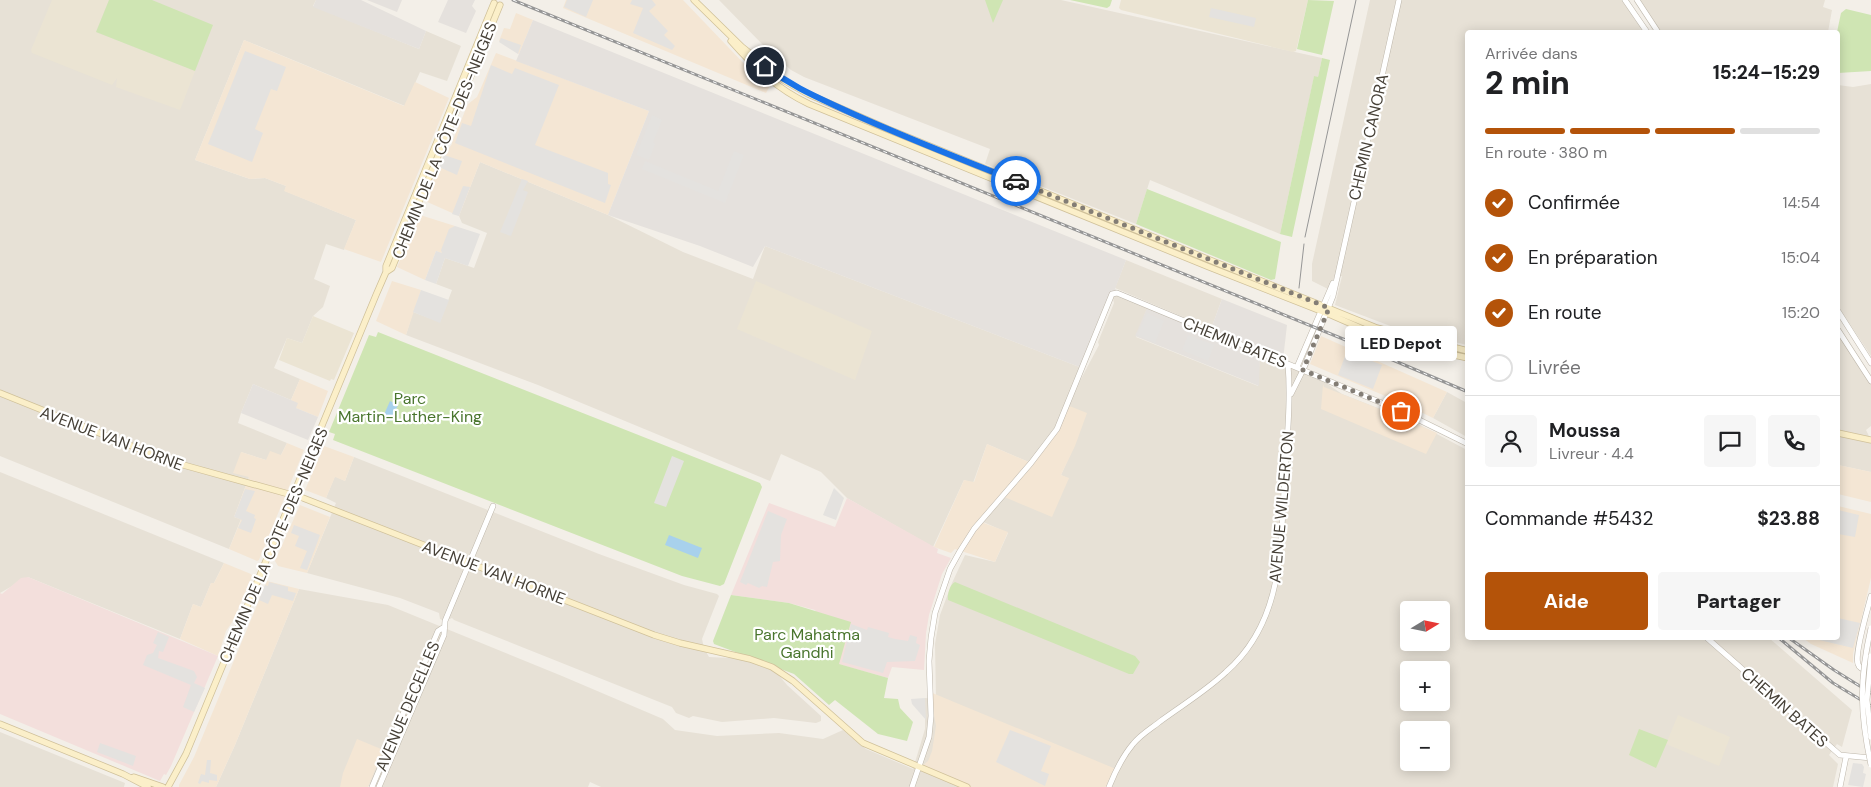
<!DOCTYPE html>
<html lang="fr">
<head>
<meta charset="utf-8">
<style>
	body { margin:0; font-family:"DM Sans",sans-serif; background:#f6f6f6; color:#202124; height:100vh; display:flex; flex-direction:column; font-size:19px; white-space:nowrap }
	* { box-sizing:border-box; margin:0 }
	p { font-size:16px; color:#757577 }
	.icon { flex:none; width:28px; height:28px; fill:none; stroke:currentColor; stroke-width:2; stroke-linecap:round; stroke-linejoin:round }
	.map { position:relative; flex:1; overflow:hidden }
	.drawer { position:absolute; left:1465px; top:30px; width:375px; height:610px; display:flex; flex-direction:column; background:#fff; border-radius:5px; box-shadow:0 2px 12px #0003 }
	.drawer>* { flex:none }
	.needle { width:32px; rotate:80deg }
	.tools { position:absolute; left:1400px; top:601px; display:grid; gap:10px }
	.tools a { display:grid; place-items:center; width:50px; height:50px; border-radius:5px; background:#fff; box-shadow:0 2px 12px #0003; font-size:25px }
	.pin { position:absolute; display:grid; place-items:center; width:42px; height:42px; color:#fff; margin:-21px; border:2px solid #fff; border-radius:50%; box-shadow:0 1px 5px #0007 }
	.courier { position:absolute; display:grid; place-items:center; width:50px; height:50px; margin:-25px; border:4px solid #1a73e8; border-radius:50%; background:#fff; color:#222; box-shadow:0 1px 6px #0007 }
	.bubble { position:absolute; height:35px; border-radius:5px; background:#fff; box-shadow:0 2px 12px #0003; font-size:16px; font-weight:800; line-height:35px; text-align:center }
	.head em { font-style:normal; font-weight:800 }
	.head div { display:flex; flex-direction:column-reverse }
	.head { display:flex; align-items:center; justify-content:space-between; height:85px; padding:0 20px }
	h1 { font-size:32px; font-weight:800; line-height:38px }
	.bar { display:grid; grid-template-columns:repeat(4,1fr); gap:8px 5px; align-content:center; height:60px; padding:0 20px }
	.bar i { height:6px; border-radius:4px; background:#e0e0e0 }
	.bar .current { background:#b45309 }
	.bar p { grid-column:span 4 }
	.line { display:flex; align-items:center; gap:12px; padding:0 20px; border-top:1px solid #e0e0e0 }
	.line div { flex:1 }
	.round { display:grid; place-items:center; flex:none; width:52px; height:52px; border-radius:5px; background:#f6f6f6 }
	ol { padding:0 20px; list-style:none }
	li { display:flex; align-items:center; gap:15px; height:55px }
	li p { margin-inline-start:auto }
	li .icon { padding:5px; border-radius:50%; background:#b45309; color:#fff; stroke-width:4 }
	li:last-child { color:#757577 }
	li i { width:28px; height:28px; border:2px solid #e0e0e0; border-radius:50% }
	.primary-button { display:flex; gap:10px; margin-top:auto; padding:10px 20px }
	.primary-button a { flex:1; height:58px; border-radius:5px; background:#b45309; color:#fff; font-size:20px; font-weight:800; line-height:58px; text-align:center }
	.primary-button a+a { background:#f6f6f6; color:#202124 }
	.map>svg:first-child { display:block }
</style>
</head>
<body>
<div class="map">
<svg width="1871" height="787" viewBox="0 0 1871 787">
	<rect width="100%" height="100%" fill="#f3efe8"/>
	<path fill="#e7e1d6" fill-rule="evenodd" d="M 0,0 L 316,0 L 313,6 L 419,49 L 426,31 L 461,46 L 447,81 L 420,72 L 405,106 L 244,40 L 195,160 L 250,179 L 265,178 L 286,186 L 285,191 L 356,220 L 344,250 L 326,244 L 314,279 L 330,286 L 323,307 L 313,316 L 302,343 L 287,338 L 274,368 L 300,379 L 291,400 L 253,384 L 241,413 L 238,423 L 287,443 L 281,455 L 266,460 L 241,452 L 249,477 L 234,517 L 241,519 L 229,549 L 0,456 Z
		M 719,0 L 1061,0 L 1322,58 L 1318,77 L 1314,77 L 1280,234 L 1150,180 L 1136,224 L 985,164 L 990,149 L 804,77 L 791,70 L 763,45 Z
		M 1370,0 L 1625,0 L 1647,32 L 1468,32 L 1467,345 L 1393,327 L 1335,305 L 1342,276 L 1335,276 L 1328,289 L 1312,281 L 1312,264 Z
		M 1637,0 L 1825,0 L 1823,7 L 1832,10 L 1828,32 L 1658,32 Z
		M 1871,84 L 1871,356 L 1838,306 L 1838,85 L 1853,87 Z
		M 480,162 L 608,215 L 683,252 L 753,279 L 765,246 L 1082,368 L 1073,394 L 1099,345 L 1098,342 L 1114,303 L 1112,294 L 1114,293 L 1148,306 L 1136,337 L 1258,386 L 1260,352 L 1313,374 L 1342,394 L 1416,423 L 1467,450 L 1468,638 L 1769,638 L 1852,710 L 1842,747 L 1837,744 L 1829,755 L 1838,764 L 1833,787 L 601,787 L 590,782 L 588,787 L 378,787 L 370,783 L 368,787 L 216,787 L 235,745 L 299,589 L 388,605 L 562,676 L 663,719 L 675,730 L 717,736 L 779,733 L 823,739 L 843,730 L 866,749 L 913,769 L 925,729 L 925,698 L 936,699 L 935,644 L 940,615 L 952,583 L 965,555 L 995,562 L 1008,533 L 981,521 L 1002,496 L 1069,479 L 1061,475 L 1074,446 L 1031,463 L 987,444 L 973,483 L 964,480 L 933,547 L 847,498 L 821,472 L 781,454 L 770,481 L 538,385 L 406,335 L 413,312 L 440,322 L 452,290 L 436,284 L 445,258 L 474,268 L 487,233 L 462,223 L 459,216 ZM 1409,610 L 1441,610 L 1441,642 L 1409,642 ZM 1409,670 L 1441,670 L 1441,702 L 1409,702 ZM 1409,730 L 1441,730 L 1441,762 L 1409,762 Z
		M 1126,260 L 1222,299 L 1211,329 L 1115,288 Z
		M 1838,330 L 1871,383 L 1871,426 L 1866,430 L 1871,440 L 1871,472 L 1838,465 Z
		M 1447,392 L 1467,403 L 1467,437 L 1433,418 Z
		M 354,457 L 599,554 L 684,585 L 717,594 L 719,596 L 702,639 L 704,648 L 709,657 L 750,659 L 772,667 L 787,685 L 821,716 L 821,721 L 816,723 L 774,718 L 722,722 L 693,716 L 689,718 L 676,713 L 672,707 L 454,620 L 452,618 L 445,621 L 440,619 L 439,613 L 400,598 L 307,573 L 336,503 L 326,498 L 335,476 L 345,481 Z
		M 0,472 L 224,563 L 214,583 L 211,583 L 201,607 L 193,604 L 180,639 L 28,577 L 0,593 Z
		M 0,732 L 125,783 L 124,787 L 0,787 Z"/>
	<path fill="#f4e6d4" d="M 566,0 L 683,0 L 751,71 L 770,86 L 766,93 L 563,8 Z
		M 516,13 L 533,20 L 519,54 L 499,41 L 504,28 L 510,29 Z
		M 244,40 L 404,106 L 415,82 L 449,98 L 381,262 L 344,249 L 356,220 L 284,191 L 286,186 L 265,178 L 250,179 L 195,160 Z
		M 496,53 L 649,111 L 608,215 L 480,162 L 459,216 L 425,201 L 444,155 L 452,144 L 452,142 L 468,104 L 477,97 Z
		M 420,215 L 455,226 L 452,229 L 442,253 L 436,251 L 425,280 L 397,267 Z
		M 392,281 L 421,290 L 406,335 L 376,321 Z
		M 1321,336 L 1447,392 L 1433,418 L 1404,404 L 1310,364 Z
		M 300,379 L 328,391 L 318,417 L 296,408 L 291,400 Z
		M 1323,384 L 1324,387 L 1400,417 L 1437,433 L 1426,454 L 1321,409 Z
		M 1067,405 L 1087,413 L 1075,446 L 1061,475 L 1069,478 L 1052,517 L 1002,496 L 981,522 L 1008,532 L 995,562 L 955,549 L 951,553 L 934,547 L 964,480 L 974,482 L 987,444 L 1031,463 L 1051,437 Z
		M 287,443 L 304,450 L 259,560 L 257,561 L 229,549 L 241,520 L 234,517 L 249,477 L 233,473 L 241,452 L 266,460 L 270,451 L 281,455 Z
		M 324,446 L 354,457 L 345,481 L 335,477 L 326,498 L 305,490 Z
		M 1838,465 L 1871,472 L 1871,502 L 1838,494 Z
		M 300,505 L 330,517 L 307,573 L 278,566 L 275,561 Z
		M 1838,506 L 1871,514 L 1871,578 L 1853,654 L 1853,663 L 1811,644 L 1803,638 L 1838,638 Z
		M 224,563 L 251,574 L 252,576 L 233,621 L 226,631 L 218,656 L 180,639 L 193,604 L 201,607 L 211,583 L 214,583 Z
		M 267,581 L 299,589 L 235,745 L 216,787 L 179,787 L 179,785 L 194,757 Z
		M 930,692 L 1116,769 L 1109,787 L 967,787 L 920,768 L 928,761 L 932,751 L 936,726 Z
		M 357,739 L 381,749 L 382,753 L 368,787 L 340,787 L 343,773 Z"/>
	<path fill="#e5e1dd" d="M 316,0 L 361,0 L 426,31 L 419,49 L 313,7 Z
		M 367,0 L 402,0 L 397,12 Z
		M 448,0 L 475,0 L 472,6 L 476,11 L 466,33 L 438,22 Z
		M 533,20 L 1126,260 L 1115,289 L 1211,329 L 1222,299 L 1287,325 L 1283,360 L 1260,353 L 1259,386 L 1135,336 L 1148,306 L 1114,293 L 1082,368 L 765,246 L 753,267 L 700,246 L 608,215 L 649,111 L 516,61 Z
		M 253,384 L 298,403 L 296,408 L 318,417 L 308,440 L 241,413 Z"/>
	<path fill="#ebe4d3" d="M 52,0 L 109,0 L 96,32 L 195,71 L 180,110 L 116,87 L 117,78 L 112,85 L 32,53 L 31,50 Z
		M 1121,0 L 1308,0 L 1296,51 L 1293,52 L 1121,10 L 1119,8 Z
		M 756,281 L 872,331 L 855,380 L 737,329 Z
		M 313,316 L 354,333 L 334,380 L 331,379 L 330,381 L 279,360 L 287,338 L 302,343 Z
		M 1678,715 L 1730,737 L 1719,766 L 1666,744 Z"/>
	<path fill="#f3dfdc" d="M 847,498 L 938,549 L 937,553 L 951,558 L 942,574 L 929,615 L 926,633 L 924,670 L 892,667 L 888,678 L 838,664 L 815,610 L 789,603 L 731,595 L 769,503 L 835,527 Z
		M 28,577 L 218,656 L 171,766 L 166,775 L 164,774 L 160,781 L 0,714 L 0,593 L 2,594 L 21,578 Z"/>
	<path fill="#cfe5b3" d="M 109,0 L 152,0 L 213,25 L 195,71 L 96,32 Z
		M 985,0 L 1003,0 L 993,23 Z
		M 1070,0 L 1112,0 L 1110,6 L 1107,8 Z
		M 1308,0 L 1334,1 L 1322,55 L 1297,49 Z
		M 1846,9 L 1871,15 L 1871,71 L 1838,73 L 1837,32 L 1841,13 Z
		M 1322,58 L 1330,60 L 1292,237 L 1280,234 L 1314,76 L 1318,77 Z
		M 1147,189 L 1281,242 L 1275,279 L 1271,280 L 1136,224 Z
		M 378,332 L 760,483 L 762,487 L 724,584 L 720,586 L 682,576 L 333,440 L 335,434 L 329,432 L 369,335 L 376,337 Z
		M 955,582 L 1135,656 L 1140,662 L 1133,674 L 1129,674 L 948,600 C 947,595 950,584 955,582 Z
		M 731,595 L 789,603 L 851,622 L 839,664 L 888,678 L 884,698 L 898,699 L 900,708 L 913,722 L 907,741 L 878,734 L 835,700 L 829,705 L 794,674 L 714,644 L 713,641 Z
		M 1639,729 L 1668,740 L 1656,768 L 1629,755 Z"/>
	<path fill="#e4e2df" d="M 567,0 L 593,0 L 586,17 L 564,7 Z
		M 632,0 L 652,0 L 656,5 L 649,11 L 668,31 L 664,35 L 675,46 L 672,50 L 633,33 L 643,8 L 630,4 Z
		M 1211,8 L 1256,18 L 1254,27 L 1209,17 Z
		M 501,38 L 521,45 L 518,54 L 499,42 Z
		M 245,51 L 286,67 L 277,91 L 271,89 L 255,129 L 263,133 L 252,162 L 208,144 Z
		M 491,65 L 512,74 L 515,68 L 559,85 L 535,145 L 608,173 L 608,184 L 611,185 L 605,203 L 455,143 L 462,123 L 471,126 Z
		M 652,115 L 662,120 L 653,142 L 655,144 L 649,160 L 636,155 Z
		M 734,151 L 744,155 L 725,203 L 642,169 L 645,161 L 718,191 Z
		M 444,155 L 462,161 L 457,175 L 439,167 Z
		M 522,179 L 528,181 L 523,190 L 528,192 L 511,236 L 500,232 Z
		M 463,186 L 470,187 L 459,216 L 452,214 Z
		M 455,226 L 480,234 L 468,266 L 445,258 L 436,284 L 425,280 L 436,251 L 442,253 L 441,250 L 449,229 Z
		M 421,290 L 449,300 L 440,323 L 413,312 Z
		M 1147,313 L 1164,321 L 1155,343 L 1137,335 Z
		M 1188,335 L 1214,345 L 1208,361 L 1182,350 Z
		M 1347,351 L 1382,365 L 1373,389 L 1338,375 Z
		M 672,456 L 684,461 L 666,507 L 654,503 Z
		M 834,488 L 844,498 L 836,520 L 823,515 Z
		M 245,489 L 255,491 L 246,511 L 255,515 L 254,518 L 256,519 L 251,533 L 238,528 L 242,520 L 234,517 Z
		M 1838,510 L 1859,515 L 1855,537 L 1838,534 Z
		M 768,511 L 787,519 L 781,535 L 780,561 L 773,562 L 767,587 L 762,586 L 759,588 L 748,583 L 746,585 L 740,582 Z
		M 294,525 L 320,535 L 307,570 L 300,568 L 307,551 L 295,546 L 299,536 L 291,533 Z
		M 269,582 L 288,587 L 288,591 L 296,593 L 293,601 L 272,595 L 268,604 L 259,600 L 265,585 L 268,586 Z
		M 1838,618 L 1860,623 L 1853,648 L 1815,639 L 1815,638 L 1838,638 Z
		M 851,624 L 867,630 L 868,627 L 889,633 L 888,637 L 895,639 L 908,641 L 910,635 L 917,637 L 916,643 L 920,645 L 915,661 L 887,662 L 883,673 L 842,662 Z
		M 158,632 L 169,637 L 163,652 L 159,651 L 158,658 L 194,671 L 197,677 L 194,683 L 205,688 L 194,712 L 183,707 L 191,685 L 143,665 L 147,655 L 153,653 L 157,645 L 153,643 Z
		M 925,698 L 926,720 L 912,704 L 911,699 Z
		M 1010,730 L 1051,746 L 1041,771 L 1049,774 L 1045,786 L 996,762 Z
		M 100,743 L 136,756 L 133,766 L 97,752 Z
		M 207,760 L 211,760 L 210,773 L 217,775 L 217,781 L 209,780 L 209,783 L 202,781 L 200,784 L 198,783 L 201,774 L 205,775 Z
		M 1853,763 L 1862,764 L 1864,767 L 1863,773 L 1866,774 L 1863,787 L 1848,785 Z"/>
	<path fill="#a8d1ec" d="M 390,401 L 398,405 L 391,421 L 383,417 Z
		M 669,535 L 702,548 L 698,558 L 665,545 Z"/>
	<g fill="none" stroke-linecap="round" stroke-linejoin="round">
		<g stroke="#beb7ab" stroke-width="6">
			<path id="tertiary" d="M 1625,0 L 1647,32
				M 1637,0 L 1658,32
				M 1838,311 L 1871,363
				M 1838,330 L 1871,381
				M 1297,367 L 1333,283
				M 1291,394 L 1303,370 L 1333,296 L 1399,0
				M 1707,638 L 1840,755 L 1871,758
				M 1867,670 C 1862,669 1859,668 1858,664 C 1854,654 1868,608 1871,596
				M 372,787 L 438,631 L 444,627
				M 379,787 L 444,635 L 445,621 L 493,506
				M 912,787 L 929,737 L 931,716 L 929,661 L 931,638 L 935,613 L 950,569 L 960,551 L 974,529 L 1031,463 L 1057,429 L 1112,294 L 1117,293 L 1401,411 L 1468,444
				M 1109,787 C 1115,772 1122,757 1133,744 C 1141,734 1152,728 1162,720 C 1184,704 1207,690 1226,672 C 1285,620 1280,546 1285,474 C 1287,438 1291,401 1288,364
				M 1840,787 L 1846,757"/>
		</g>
		<g stroke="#d0c19a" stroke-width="7">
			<path id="secondary" d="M 694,0 L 742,47 L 785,81 L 808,94 L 888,129 L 1377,328 L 1468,351
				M 731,41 C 754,67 777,89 809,104 L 1209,267 L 1331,315 L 1379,336 L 1407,345 L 1468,358
				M 386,272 L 386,266 L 494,3
				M 0,393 L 169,461 L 303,498 L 654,635 L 680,643 L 750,659 L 772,667 L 793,681 L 863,743 L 967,787
				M 1838,433 L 1871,440
				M 0,724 L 123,774 L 148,787
				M 134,777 L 163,787
				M 168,787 L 186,754 L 376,295 L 386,272 L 392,268 L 500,5"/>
		</g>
		<use href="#tertiary" stroke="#fff" stroke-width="5"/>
		<use href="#secondary" stroke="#fbefc9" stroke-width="5.5"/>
		<path stroke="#969696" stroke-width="1" d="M 1305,237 L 1356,0
			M 1299,288 L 1304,244"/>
		<g stroke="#969696" stroke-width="3">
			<path id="rail" d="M 513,0 L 1348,341 L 1468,392
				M 1779,638 L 1833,683 L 1871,706
				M 1789,638 L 1834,670 L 1871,693"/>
		</g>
		<use href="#rail" stroke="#fff" stroke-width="1" stroke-dasharray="4" stroke-linecap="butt"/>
		<g stroke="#beb7ab" stroke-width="6" stroke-linecap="butt">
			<path id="tertiary-bridge" d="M 1871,628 C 1859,680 1860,714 1871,765
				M 1871,656 L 1867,700 L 1871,737"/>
		</g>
		<use href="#tertiary-bridge" stroke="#fff" stroke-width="5"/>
	</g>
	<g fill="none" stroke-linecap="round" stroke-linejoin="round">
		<path stroke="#837d75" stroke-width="5" stroke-dasharray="0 9" d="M 1016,181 L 1329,308 L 1303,370 L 1401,411"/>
		<path stroke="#1a73e8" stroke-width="6" d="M 765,66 C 794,88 817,97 849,112 C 904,137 960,159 1016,181"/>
	</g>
	<g text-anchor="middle" stroke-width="4.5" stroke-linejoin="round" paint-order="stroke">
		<g font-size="16" fill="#464037" stroke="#fff">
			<text transform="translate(1368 137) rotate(-77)" y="6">CHEMIN CANORA</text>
			<text transform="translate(444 140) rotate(-68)" y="6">CHEMIN DE LA CÔTE-DES-NEIGES</text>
			<text transform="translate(1235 342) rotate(22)" y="6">CHEMIN BATES</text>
			<text transform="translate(112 438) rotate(21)" y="6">AVENUE VAN HORNE</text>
			<text transform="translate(1281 507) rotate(-85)" y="6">AVENUE WILDERTON</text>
			<text transform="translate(273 545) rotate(-67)" y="6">CHEMIN DE LA CÔTE-DES-NEIGES</text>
			<text transform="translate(494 572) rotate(21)" y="6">AVENUE VAN HORNE</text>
			<text transform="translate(407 706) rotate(-67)" y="6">AVENUE DECELLES</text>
			<text transform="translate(1785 707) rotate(42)" y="6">CHEMIN BATES</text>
		</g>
		<g font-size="16" fill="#49752d" stroke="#fff">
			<text x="410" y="404">Parc<tspan x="410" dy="18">Martin-Luther-King</tspan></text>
			<text x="807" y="640">Parc Mahatma<tspan x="807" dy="18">Gandhi</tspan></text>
		</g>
	</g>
</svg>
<div class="tools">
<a><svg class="needle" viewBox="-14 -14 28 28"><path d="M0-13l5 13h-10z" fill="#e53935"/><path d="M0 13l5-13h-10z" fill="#757577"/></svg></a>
<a>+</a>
<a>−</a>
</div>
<div class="pin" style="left:1401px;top:411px;background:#ea580c"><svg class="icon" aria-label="bag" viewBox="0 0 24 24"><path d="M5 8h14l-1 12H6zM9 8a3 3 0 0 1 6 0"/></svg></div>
<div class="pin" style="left:765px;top:66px;background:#1f2937"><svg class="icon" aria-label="home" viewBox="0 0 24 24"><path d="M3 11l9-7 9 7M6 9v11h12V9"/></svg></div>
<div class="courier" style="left:1016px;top:181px"><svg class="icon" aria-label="car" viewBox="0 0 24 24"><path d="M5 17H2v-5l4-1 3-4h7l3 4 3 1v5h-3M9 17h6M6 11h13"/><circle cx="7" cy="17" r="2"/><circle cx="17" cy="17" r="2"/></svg></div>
<div class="bubble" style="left:1345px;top:326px;width:112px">LED Depot</div>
<section class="drawer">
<div class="head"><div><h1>2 min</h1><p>Arrivée dans</p></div><em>15:24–15:29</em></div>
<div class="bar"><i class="current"></i><i class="current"></i><i class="current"></i><i></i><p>En route · 380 m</p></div>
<ol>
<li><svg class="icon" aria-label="check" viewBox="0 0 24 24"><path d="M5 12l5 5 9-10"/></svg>Confirmée<p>14:54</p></li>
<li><svg class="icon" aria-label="check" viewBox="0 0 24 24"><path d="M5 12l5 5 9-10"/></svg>En préparation<p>15:04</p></li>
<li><svg class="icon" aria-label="check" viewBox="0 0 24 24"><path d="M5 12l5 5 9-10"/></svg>En route<p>15:20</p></li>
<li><i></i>Livrée</li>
</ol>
<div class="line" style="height:90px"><a class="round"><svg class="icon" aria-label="person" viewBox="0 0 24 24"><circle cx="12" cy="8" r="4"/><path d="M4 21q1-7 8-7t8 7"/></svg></a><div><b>Moussa</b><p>Livreur · 4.4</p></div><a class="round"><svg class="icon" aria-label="chat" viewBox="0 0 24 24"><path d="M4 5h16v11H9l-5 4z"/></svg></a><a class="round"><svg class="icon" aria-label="phone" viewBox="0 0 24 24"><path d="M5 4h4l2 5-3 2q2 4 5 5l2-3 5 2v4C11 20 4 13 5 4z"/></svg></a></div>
<div class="line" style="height:65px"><div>Commande #5432</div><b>$23.88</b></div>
<div class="primary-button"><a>Aide</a><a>Partager</a></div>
</section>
</div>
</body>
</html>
